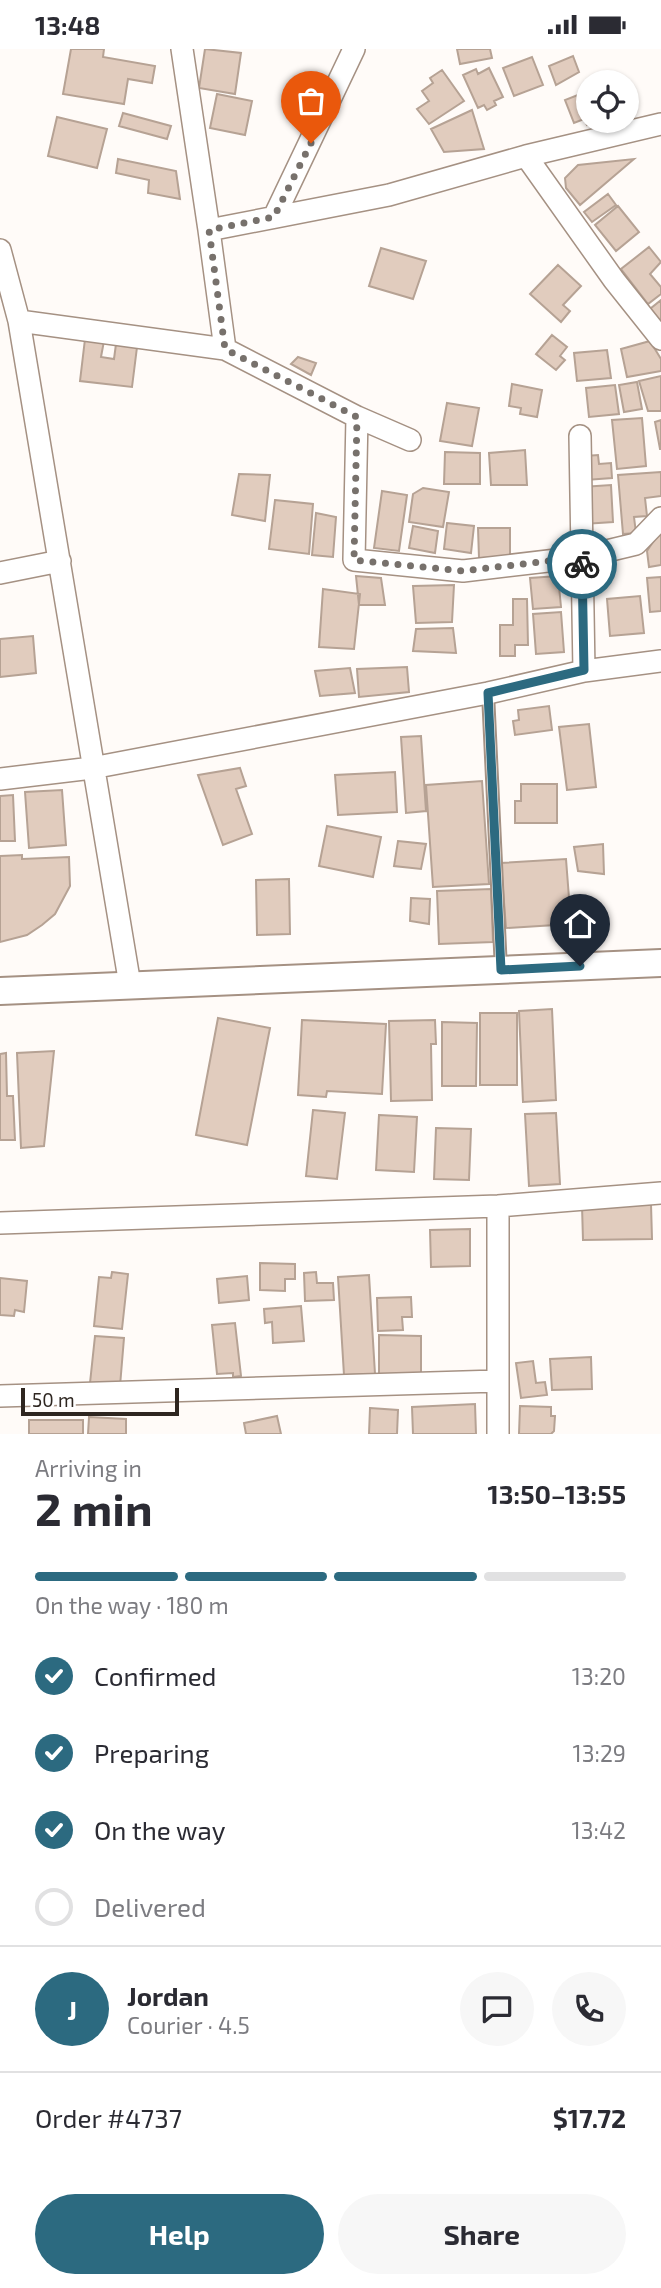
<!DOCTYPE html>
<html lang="en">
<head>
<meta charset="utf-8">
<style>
	body { margin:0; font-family:"Exo 2",sans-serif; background:#f7f7f7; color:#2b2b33; height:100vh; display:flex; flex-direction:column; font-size:26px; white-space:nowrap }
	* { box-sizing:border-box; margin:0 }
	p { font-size:23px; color:#7c7c81 }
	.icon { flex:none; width:38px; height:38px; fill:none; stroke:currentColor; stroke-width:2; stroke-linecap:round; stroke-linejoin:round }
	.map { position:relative; height:1385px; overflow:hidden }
	.side { display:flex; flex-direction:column; background:#fff; flex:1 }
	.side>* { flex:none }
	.controls { position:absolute; left:576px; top:21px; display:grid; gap:14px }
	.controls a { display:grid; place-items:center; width:63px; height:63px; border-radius:50%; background:#fff; box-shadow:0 2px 5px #0004; font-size:35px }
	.scale { position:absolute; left:21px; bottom:18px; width:158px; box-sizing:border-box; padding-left:7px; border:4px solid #2e2620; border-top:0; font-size:19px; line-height:24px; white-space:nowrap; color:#2e2620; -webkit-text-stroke:5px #fff; paint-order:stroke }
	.pin { position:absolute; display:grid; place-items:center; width:60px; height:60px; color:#fff; margin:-72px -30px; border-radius:50% 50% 50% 0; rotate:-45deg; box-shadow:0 0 7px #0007 }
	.pin .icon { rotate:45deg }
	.courier { position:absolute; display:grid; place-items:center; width:70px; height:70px; margin:-35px; border:5px solid #2c6a80; border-radius:50%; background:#fff; color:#222; box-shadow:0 2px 9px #0007 }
	.head em { font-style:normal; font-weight:700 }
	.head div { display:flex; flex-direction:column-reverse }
	.head { display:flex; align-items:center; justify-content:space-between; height:119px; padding:0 35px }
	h1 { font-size:46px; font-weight:700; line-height:52px }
	.bar { display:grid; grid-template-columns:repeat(4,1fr); gap:10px 7px; align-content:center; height:84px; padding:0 35px }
	.bar i { height:9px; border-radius:5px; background:#e1e1e2 }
	.bar .active { background:#2c6a80 }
	.bar p { grid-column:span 4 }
	.line { display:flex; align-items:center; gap:18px; padding:0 35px; border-top:2px solid #e1e1e2 }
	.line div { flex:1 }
	.round { display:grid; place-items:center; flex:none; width:74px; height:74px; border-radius:37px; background:#f7f7f7 }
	ol { padding:0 35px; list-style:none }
	li { display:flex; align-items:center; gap:21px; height:77px }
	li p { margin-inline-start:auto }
	li .icon { padding:7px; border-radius:50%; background:#2c6a80; color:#fff; stroke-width:4 }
	li:last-child { color:#7c7c81 }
	li i { width:38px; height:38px; border:4px solid #e1e1e2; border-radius:50% }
	.button { display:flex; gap:14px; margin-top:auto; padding:14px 35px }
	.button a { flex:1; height:80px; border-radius:42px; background:#2c6a80; color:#fff; font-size:28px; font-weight:700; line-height:80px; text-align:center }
	.button a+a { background:#f7f7f7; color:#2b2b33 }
	.status { display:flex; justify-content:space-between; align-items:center; height:49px; padding:0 35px; background:#fff; direction:ltr }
	.status svg { height:19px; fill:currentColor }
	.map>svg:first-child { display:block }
</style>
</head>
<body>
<div class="status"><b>13:48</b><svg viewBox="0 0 49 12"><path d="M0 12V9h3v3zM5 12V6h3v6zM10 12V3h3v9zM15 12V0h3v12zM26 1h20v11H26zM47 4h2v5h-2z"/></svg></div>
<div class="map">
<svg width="661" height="1385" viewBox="0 0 661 1385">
	<rect width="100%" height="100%" fill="#fffbf8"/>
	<path fill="#e1ccbe" stroke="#b6a294" stroke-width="2" d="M 71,0 L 104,0 L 103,8 L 155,17 L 152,34 L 128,30 L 124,55 L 63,45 Z
		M 205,0 L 241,4 L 235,45 L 199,39 Z
		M 457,0 L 490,0 L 492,9 L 460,15 Z
		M 573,7 L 579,23 L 556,36 L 549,17 Z
		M 532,8 L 543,36 L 514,47 L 503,19 Z
		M 489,19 L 503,48 L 494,52 L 496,56 L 487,61 L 484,56 L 478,59 L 463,26 L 476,20 L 478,25 Z
		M 442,21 L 464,52 L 429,75 L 417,60 L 429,52 L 422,42 L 433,34 L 430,29 Z
		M 588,42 L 588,72 L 598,72 L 587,76 L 584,70 L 574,74 L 565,51 Z
		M 217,45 L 252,52 L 245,86 L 210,79 Z
		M 472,61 L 484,100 L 444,103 L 431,80 Z
		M 123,64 L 171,77 L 167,90 L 119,77 Z
		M 57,68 L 107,80 L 97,119 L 48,107 Z
		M 118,110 L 176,122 L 180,150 L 148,144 L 149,131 L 116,124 Z
		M 634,110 L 580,156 L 566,139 L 565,129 L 578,116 Z
		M 608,145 L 616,156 L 592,173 L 584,163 Z
		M 618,157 L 639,183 L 616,202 L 595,176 Z
		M 649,198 L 661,213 L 650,225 L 661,238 L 661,245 L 648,255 L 621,220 Z
		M 381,199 L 426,212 L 413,250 L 369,237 Z
		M 558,216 L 581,237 L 563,256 L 570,262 L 561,273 L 530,245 Z
		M 661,251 L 661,273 L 650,260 Z
		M 552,286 L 567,298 L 560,307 L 565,311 L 556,321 L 536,305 Z
		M 85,290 L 104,292 L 101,308 L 114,310 L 116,295 L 137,298 L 132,338 L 80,332 Z
		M 650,292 L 661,310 L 661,322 L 627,328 L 621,300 Z
		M 607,301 L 611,329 L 577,332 L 574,304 Z
		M 298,308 L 316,314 L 311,326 L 291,315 Z
		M 661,327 L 661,362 L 648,362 L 639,332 Z
		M 637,333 L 642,360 L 624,363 L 619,336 Z
		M 512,335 L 542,341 L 537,368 L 520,365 L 521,359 L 509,357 Z
		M 615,336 L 619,365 L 589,368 L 586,339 Z
		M 447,354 L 479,359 L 472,397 L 440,392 Z
		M 642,369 L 646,417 L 617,420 L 612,371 Z
		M 661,371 L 661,400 L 660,400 L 655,373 Z
		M 525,401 L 527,436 L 491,436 L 489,404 Z
		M 445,403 L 480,404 L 480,435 L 444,435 Z
		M 598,406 L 599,415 L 611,414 L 612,429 L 586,431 L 585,407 Z
		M 661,423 L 661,447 L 645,449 L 647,467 L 634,468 L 636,484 L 623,485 L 618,426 Z
		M 239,425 L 270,426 L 265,472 L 232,466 Z
		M 611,436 L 613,473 L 584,475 L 582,438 Z
		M 423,439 L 449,443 L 443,478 L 409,473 L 413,445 Z
		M 382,442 L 407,446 L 399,502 L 374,499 Z
		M 275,451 L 313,455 L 309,505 L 269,500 Z
		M 316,464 L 336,468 L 333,508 L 312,506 Z
		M 447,474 L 474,477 L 471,504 L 444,500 Z
		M 413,477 L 438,482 L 435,504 L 409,499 Z
		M 478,479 L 510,479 L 510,508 L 479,509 Z
		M 661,481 L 661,516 L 649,518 L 647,502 Z
		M 356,527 L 381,529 L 385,556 L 359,556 Z
		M 558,527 L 561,558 L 533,560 L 530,529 Z
		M 661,528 L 661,562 L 650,563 L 647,529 Z
		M 454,536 L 452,573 L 416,574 L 413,537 Z
		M 323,540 L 360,545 L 354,600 L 319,598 Z
		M 640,547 L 644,584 L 610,587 L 607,550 Z
		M 513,550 L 527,550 L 528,596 L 515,596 L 515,607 L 500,607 L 500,576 L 513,576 Z
		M 561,563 L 564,603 L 536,605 L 533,565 Z
		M 453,579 L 456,604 L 413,602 L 416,580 Z
		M 33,587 L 36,624 L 0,628 L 0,590 Z
		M 407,618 L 409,643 L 359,648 L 357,620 Z
		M 350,619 L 355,644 L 320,647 L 315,622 Z
		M 549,657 L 552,681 L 515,686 L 513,672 L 519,671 L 518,661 Z
		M 589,675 L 596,738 L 567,741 L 559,678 Z
		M 421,687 L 426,762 L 406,764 L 401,688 Z
		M 240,719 L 246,737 L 236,740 L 252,785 L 223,796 L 198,726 Z
		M 395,723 L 397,763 L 338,766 L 335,726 Z
		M 482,732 L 489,835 L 433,838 L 426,736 Z
		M 521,735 L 557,735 L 557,774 L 515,774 L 515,752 L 521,752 Z
		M 62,741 L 66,796 L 29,799 L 25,743 Z
		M 13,746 L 15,792 L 0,792 L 0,747 Z
		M 327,777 L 381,788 L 373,828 L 319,817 Z
		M 398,792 L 426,795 L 421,820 L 394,817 Z
		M 603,795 L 604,825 L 578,822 L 574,798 Z
		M 22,806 L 22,810 L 69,808 L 70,837 L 55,865 L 42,876 L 27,886 L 0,893 L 0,807 Z
		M 566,810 L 571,875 L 506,879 L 501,814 Z
		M 289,830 L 290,885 L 257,886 L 256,831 Z
		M 491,840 L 493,893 L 439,895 L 437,842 Z
		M 411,849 L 430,850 L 429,875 L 410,872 Z
		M 552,960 L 556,1051 L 523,1053 L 519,962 Z
		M 480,964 L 517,964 L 517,1036 L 480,1036 Z
		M 218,969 L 270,979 L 247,1096 L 196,1086 Z
		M 302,971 L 386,975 L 382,1045 L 327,1042 L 326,1048 L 298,1046 Z
		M 435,971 L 436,995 L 431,995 L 432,1051 L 391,1052 L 389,972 Z
		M 442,973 L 477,974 L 476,1037 L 442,1037 Z
		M 54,1002 L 44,1097 L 21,1099 L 17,1004 Z
		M 6,1004 L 7,1047 L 13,1047 L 15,1091 L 0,1091 L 0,1005 Z
		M 313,1061 L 345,1064 L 337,1130 L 306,1127 Z
		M 556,1064 L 560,1135 L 529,1137 L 525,1065 Z
		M 379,1066 L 417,1068 L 414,1123 L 376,1121 Z
		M 436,1079 L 471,1080 L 469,1131 L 434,1130 Z
		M 651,1155 L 652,1190 L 583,1191 L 582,1157 Z
		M 470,1180 L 470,1217 L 431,1218 L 430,1181 Z
		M 260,1214 L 295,1215 L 295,1230 L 285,1230 L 285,1242 L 260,1241 Z
		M 112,1223 L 128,1225 L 122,1280 L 94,1277 L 99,1228 L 111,1229 Z
		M 316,1223 L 317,1234 L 333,1234 L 334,1251 L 305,1252 L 304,1224 Z
		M 369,1226 L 375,1325 L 344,1326 L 338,1228 Z
		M 247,1227 L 249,1251 L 219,1254 L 217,1230 Z
		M 0,1229 L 27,1232 L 24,1263 L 15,1261 L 14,1267 L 0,1266 Z
		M 411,1248 L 412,1268 L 402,1268 L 403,1281 L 378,1282 L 377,1249 Z
		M 301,1257 L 304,1292 L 273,1294 L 272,1273 L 265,1274 L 264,1260 Z
		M 235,1274 L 241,1327 L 233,1328 L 233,1324 L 217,1325 L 212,1276 Z
		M 379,1286 L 421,1287 L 421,1328 L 379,1327 Z
		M 95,1287 L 124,1289 L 120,1337 L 90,1334 Z
		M 591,1308 L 592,1340 L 552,1341 L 550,1310 Z
		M 533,1312 L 536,1334 L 545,1333 L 547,1346 L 521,1349 L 516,1314 Z
		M 475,1355 L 476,1385 L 413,1385 L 412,1358 Z
		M 520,1357 L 551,1358 L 551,1367 L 555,1367 L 554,1382 L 551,1385 L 519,1385 Z
		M 370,1359 L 398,1361 L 397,1385 L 369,1385 Z
		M 277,1367 L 281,1385 L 246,1385 L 244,1374 Z
		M 89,1368 L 126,1370 L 126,1385 L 88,1385 Z
		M 29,1371 L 83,1371 L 83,1385 L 29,1385 Z"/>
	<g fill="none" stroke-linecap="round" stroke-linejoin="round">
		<g stroke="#a59183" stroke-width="14">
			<path id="service" d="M 488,644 L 501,921"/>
		</g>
		<g stroke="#a59183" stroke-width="24">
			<path id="minor" d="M 182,0 L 209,181
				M 526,107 L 614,231 L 661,290
				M 274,168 L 354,0
				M 0,201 L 19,272 L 130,936
				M 19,272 L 225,300 L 357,368 L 354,511 L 463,522 L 582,508 L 636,495 L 661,469
				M 225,300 L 209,181 L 389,146 L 526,107 L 661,75
				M 357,368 L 410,391
				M 580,387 L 584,622
				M 0,524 L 60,512
				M 0,730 L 92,719 L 488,644 L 584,622 L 661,612
				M 0,1174 L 498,1157 L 661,1144
				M 0,1347 L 497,1332
				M 498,1385 L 498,1157"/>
		</g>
		<g stroke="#a59183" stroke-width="30">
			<path id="tertiary" d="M 0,942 L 661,914"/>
		</g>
		<use href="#service" stroke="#fff" stroke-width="10"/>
		<use href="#minor" stroke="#fff" stroke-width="21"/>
		<use href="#tertiary" stroke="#fff" stroke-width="26"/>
	</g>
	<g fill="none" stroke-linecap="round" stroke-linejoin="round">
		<path stroke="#77716c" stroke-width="7" stroke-dasharray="0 12.6" d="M 311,94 L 274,168 L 209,181 L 225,300 L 357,368 L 354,511 L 463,522 L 582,508 L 582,515"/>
		<path stroke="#2c6a80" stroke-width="9" d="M 580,917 L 501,921 L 488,644 L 584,621 L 582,515"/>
	</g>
</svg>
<div class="controls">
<a><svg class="icon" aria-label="locate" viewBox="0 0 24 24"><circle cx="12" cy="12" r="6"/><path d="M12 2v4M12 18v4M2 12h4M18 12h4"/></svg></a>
</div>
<div class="scale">50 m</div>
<div class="pin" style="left:311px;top:94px;background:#ea580c"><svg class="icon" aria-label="bag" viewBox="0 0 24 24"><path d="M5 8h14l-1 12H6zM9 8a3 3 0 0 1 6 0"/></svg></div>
<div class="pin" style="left:580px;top:917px;background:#1f2937"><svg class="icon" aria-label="home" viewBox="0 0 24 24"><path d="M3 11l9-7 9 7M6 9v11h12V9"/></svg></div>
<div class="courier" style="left:582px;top:515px"><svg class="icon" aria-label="bike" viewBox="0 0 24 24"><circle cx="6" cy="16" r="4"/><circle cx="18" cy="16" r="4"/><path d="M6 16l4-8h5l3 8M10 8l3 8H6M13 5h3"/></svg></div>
</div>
<section class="side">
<div class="head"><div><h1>2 min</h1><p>Arriving in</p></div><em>13:50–13:55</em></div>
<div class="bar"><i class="active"></i><i class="active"></i><i class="active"></i><i></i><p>On the way · 180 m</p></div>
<ol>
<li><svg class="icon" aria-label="check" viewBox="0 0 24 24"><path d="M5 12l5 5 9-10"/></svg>Confirmed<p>13:20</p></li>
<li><svg class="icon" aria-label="check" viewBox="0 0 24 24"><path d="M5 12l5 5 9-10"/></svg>Preparing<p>13:29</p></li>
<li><svg class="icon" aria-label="check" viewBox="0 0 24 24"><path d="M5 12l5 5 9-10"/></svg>On the way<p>13:42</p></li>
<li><i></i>Delivered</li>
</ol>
<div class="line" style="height:126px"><b class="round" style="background:#2c6a80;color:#fff">J</b><div><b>Jordan</b><p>Courier · 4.5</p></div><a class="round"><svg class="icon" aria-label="chat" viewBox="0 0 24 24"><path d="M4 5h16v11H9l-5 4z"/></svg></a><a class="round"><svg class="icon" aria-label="phone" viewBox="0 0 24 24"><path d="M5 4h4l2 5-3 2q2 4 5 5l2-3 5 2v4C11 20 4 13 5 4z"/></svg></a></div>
<div class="line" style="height:91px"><div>Order #4737</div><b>$17.72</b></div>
<div class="button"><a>Help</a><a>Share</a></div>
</section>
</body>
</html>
